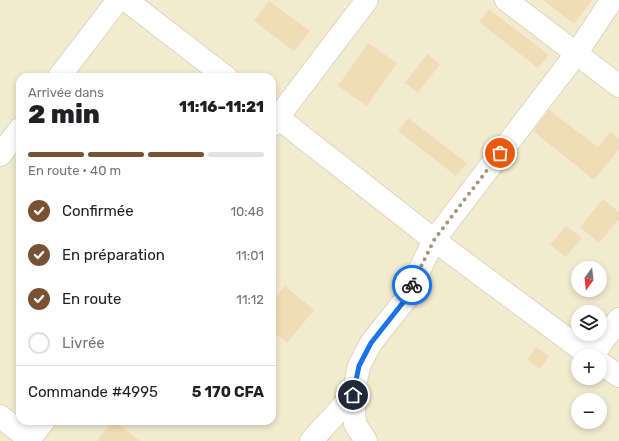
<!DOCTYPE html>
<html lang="fr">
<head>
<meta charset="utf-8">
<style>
	body { margin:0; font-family:Rubik,sans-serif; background:#f6f6f6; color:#202124; height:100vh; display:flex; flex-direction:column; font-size:15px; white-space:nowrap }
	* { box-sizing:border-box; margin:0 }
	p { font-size:13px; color:#757577 }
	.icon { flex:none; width:22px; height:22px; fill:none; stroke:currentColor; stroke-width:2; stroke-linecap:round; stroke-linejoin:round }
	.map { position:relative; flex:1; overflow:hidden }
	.side { position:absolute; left:16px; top:73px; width:260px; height:352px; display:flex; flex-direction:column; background:#fff; border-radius:12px; box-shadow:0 2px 6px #0003 }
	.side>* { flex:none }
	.needle { width:26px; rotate:195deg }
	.controls { position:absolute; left:571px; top:261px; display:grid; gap:8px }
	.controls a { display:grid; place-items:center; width:36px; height:36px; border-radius:50%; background:#fff; box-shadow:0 2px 6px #0003; font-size:20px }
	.pin { position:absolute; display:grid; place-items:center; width:34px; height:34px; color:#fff; margin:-17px; border:2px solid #fff; border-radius:50%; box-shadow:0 1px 4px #0007 }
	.courier { position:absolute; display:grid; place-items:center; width:40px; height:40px; margin:-20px; border:3px solid #1a73e8; border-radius:50%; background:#fff; color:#222; box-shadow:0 1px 5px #0007 }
	.headline em { font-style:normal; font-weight:800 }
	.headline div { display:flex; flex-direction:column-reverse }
	.headline { display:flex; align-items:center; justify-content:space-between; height:68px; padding:0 12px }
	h1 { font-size:26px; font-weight:800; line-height:30px }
	.bar { display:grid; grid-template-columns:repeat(4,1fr); gap:6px 4px; align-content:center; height:48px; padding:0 12px }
	.bar i { height:5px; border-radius:3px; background:#e0e0e0 }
	.bar .selected { background:#795233 }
	.bar p { grid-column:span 4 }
	.line { display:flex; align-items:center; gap:10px; padding:0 12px; border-top:1px solid #e0e0e0 }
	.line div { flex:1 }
	ol { padding:0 12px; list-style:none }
	li { display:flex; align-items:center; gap:12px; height:44px }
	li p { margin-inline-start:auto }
	li .icon { padding:4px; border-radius:50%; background:#795233; color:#fff; stroke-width:4 }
	li:last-child { color:#757577 }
	li i { width:22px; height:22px; border:2px solid #e0e0e0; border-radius:50% }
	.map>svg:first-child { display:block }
</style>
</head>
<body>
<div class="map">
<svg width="619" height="441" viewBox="0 0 619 441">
	<rect width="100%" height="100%" fill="#fcf8e0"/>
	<path fill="#f3ebcf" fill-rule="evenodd" d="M 0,0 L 619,0 L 619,441 L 0,441 ZM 20,77 L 272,77 L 272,421 L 20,421 ZM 578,268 L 600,268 L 600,290 L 578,290 ZM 578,312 L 600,312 L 600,334 L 578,334 ZM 578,356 L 600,356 L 600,378 L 578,378 ZM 578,400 L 600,400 L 600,422 L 578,422 Z"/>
	<path fill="#f1dcb8" d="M 543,0 L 592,0 L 574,24 Z
		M 269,1 L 310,31 L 294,51 L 254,21 Z
		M 489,9 L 549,55 L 538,68 L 479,22 Z
		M 368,43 L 397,63 L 367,106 L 338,86 Z
		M 427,54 L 440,64 L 418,93 L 405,83 Z
		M 549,110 L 598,147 L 610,132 L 619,139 L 619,149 L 594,180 L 533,131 Z
		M 408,118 L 467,163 L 456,176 L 398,131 Z
		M 603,199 L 619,212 L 619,219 L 599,243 L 580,227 Z
		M 566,226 L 582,238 L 566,257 L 550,245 Z
		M 285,286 L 314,310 L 287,343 L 272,331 L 272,302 Z
		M 536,347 L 549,356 L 540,369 L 527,360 Z
		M 584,392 L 594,400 L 578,400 L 578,412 L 572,407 Z
		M 112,421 L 114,421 L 140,441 L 97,441 Z"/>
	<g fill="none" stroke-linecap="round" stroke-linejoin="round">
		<g stroke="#e0d5bc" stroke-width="24">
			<path id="minor" d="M 126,0 L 226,77
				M 506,0 L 619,86
				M 59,77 L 118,0
				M 272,113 L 434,240 L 590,356
				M 272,125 L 367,0
				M 0,155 L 20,129
				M 592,356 L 619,319
				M 600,363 L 619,376
				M 353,395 L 355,424 L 366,441
				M 0,416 L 31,441
				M 28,441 L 44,421
				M 311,441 L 353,395 L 359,366 L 371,343 L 405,300 L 434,240 L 576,54 L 612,0"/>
		</g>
		<use href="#minor" stroke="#fff" stroke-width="22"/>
	</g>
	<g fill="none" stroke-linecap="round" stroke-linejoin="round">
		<path stroke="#a2967d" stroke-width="4" stroke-dasharray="0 7.2" d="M 412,285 L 434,240 L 500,153"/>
		<path stroke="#1a73e8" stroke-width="5" d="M 353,395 L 359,366 L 371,343 L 405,300 L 412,285"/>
	</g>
</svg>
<div class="controls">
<a><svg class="needle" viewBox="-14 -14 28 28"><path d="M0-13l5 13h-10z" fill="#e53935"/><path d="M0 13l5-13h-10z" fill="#757577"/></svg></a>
<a><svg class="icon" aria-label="layers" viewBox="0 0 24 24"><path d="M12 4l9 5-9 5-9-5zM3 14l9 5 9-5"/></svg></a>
<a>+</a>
<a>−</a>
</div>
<div class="pin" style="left:500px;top:153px;background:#ea580c"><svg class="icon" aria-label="bag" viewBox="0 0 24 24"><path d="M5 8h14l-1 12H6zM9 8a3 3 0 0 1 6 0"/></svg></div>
<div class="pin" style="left:353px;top:395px;background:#1f2937"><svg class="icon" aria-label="home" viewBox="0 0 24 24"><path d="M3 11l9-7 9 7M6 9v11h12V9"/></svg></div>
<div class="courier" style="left:412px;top:285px"><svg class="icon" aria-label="bike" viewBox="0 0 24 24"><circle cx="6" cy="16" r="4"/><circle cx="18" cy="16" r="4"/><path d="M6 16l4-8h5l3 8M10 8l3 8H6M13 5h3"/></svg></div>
<section class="side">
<div class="headline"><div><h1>2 min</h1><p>Arrivée dans</p></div><em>11:16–11:21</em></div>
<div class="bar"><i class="selected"></i><i class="selected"></i><i class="selected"></i><i></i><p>En route · 40 m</p></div>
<ol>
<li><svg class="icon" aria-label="check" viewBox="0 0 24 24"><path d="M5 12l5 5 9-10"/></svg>Confirmée<p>10:48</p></li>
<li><svg class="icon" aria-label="check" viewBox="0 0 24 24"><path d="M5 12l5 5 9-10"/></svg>En préparation<p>11:01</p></li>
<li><svg class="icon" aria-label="check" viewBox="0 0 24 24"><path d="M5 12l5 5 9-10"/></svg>En route<p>11:12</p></li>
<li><i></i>Livrée</li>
</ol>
<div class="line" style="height:52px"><div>Commande #4995</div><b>5 170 CFA</b></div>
</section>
</div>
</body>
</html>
